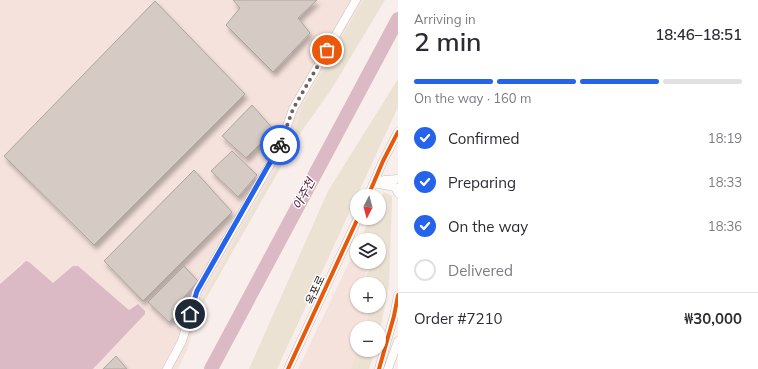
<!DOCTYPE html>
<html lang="en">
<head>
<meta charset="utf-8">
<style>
	body { margin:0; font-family:Mulish,"Noto Sans KR",sans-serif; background:#f7f7f7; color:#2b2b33; height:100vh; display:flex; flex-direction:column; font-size:15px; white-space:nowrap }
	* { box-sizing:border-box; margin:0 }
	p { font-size:13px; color:#7c7c81 }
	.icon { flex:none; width:22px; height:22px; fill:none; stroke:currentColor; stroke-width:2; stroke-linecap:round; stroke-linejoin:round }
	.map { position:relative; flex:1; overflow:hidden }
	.details { display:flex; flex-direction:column; background:#fff; width:360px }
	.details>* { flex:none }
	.needle { width:26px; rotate:186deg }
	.tools { position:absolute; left:350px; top:189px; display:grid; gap:8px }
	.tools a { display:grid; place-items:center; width:36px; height:36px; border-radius:50%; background:#fff; box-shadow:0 1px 3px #0004; font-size:20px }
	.pin { position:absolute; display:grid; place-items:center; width:34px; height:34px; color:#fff; margin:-17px; border:2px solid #fff; border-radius:50%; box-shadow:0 1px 4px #0007 }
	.courier { position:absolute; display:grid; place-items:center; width:40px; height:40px; margin:-20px; border:3px solid #2563eb; border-radius:50%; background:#fff; color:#222; box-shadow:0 1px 5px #0007 }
	.head em { font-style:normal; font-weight:600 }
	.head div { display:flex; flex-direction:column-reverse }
	.head { display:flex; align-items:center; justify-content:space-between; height:68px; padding:0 16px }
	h1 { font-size:26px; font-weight:600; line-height:30px }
	.bar { display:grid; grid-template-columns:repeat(4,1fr); gap:6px 4px; align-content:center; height:48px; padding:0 16px }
	.bar i { height:5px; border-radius:3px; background:#e1e1e2 }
	.bar .active { background:#2563eb }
	.bar p { grid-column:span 4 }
	.line { display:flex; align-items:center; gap:10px; padding:0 16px; border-top:1px solid #e1e1e2 }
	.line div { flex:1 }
	ol { padding:0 16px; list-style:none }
	li { display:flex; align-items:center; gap:12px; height:44px }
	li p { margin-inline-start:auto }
	li .icon { padding:4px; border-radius:50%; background:#2563eb; color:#fff; stroke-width:4 }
	li:last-child { color:#7c7c81 }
	li i { width:22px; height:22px; border:2px solid #e1e1e2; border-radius:50% }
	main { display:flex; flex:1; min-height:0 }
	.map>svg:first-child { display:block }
</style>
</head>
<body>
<main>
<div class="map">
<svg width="398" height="369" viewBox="0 0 398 369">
	<defs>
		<filter id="shadow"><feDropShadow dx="2.5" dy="4.5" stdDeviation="2" flood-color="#0004"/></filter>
	</defs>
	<rect width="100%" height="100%" fill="#f8efec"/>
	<path fill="#f6e2dc" d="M 0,0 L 363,0 L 302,106 L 293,138 L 278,165 L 248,215 L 201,302 L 200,309 L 187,350 L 178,369 L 93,369 L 145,313 L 136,305 L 129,310 L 77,266 L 53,283 L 22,263 L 0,284 Z
		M 357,246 L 357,262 L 372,262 L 365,274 L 367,284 L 357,284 L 357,306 L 369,306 L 366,328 L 357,328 L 358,350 L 350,369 L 298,369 Z"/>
	<path fill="#ece2d3" d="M 363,0 L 385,0 L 331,90 L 301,132 L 200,309 L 201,302 L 248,215 L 278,165 L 293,138 L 302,106 Z
		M 398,79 L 398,107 L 277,369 L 249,369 L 328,191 Z
		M 384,192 L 392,196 L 392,201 L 389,285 L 379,335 L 379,328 L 366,328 L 369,306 L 379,306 L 379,284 L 367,284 L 365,278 L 372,262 L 379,262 L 380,246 L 379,240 L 369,240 L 362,236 L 370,218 L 379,218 L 379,202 Z
		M 358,350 L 375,350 L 369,369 L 350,369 Z"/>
	<path fill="#dbbac6" d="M 26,261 L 29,262 L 53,283 L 73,266 L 78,266 L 129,310 L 138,304 L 145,311 L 145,314 L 93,369 L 0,369 L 0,284 Z"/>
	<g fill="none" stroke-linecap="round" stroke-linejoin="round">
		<path stroke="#dbbac6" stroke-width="14" d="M 211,369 L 398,19"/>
	</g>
	<path fill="#d5cbc4" stroke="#aca5a0" filter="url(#shadow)" d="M 233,0 L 317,0 L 298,18 L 310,33 L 273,72 L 226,25 L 240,8 Z
		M 155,1 L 245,94 L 94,245 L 4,156 Z
		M 252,105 L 274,130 L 246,158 L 222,136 Z
		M 232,151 L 257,175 L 238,197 L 211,171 Z
		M 194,170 L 232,212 L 143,301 L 104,261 Z
		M 184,266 L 198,281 L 179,303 L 182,308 L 169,322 L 148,302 Z
		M 116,356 L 127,369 L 103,369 Z"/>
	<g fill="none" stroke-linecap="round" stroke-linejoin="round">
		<g stroke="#c7bfbc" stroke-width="9">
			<path id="minor" d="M 376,182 L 385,180 L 398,179
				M 374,183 L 395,187 L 398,193
				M 368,196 L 383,161 L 398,132
				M 167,369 L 182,341 L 197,291 L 279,149 L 293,109 L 356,0
				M 288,369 L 358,218
				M 379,369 L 394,316 L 398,295
				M 388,369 L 398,341"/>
		</g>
		<use href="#minor" stroke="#fefdfc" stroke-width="8"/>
		<g stroke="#fefefe" stroke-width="6">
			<path id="cycleway" d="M 368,196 L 383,161 L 398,132
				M 288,369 L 358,218
				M 379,369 L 394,316 L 398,295"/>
		</g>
		<use href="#cycleway" stroke="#e8590c" stroke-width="4"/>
	</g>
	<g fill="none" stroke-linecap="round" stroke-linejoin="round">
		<path stroke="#6d6461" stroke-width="4" stroke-dasharray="0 7.2" d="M 280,145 L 293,109 L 327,50"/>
		<path stroke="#2563eb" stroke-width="5" d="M 190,314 L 197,291 L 280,145"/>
	</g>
	<g text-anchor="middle" stroke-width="3" stroke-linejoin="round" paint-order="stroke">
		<g font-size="11" fill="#221916" stroke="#fefefe">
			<text transform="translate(315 290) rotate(-65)" y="4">옥포로</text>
		</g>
		<g font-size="12" font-style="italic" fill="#542039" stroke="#fefefe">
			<text transform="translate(304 194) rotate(-62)" y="4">아주천</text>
		</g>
	</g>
</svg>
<div class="tools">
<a><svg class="needle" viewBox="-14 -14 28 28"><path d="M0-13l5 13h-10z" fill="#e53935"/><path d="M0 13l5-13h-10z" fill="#7c7c81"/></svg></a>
<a><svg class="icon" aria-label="layers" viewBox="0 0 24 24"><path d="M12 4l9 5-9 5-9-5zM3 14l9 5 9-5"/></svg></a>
<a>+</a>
<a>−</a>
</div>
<div class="pin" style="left:327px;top:50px;background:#ea580c"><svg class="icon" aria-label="bag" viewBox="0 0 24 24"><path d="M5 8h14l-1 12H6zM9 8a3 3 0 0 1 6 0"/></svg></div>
<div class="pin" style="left:190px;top:314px;background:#1f2937"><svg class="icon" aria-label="home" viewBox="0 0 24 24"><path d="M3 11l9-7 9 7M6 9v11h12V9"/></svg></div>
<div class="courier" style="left:280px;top:145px"><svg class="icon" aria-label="bike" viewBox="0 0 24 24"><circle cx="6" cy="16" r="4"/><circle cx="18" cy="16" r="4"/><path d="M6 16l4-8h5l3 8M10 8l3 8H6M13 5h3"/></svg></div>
</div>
<section class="details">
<div class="head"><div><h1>2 min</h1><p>Arriving in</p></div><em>18:46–18:51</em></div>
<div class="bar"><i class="active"></i><i class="active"></i><i class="active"></i><i></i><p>On the way · 160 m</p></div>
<ol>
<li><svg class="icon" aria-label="check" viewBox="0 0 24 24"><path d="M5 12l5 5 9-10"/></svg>Confirmed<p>18:19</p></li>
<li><svg class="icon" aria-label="check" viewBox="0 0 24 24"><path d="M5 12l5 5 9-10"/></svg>Preparing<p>18:33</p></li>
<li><svg class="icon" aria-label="check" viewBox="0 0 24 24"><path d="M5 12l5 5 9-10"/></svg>On the way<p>18:36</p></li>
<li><i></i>Delivered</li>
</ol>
<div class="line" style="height:52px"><div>Order #7210</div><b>₩30,000</b></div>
</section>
</main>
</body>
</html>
